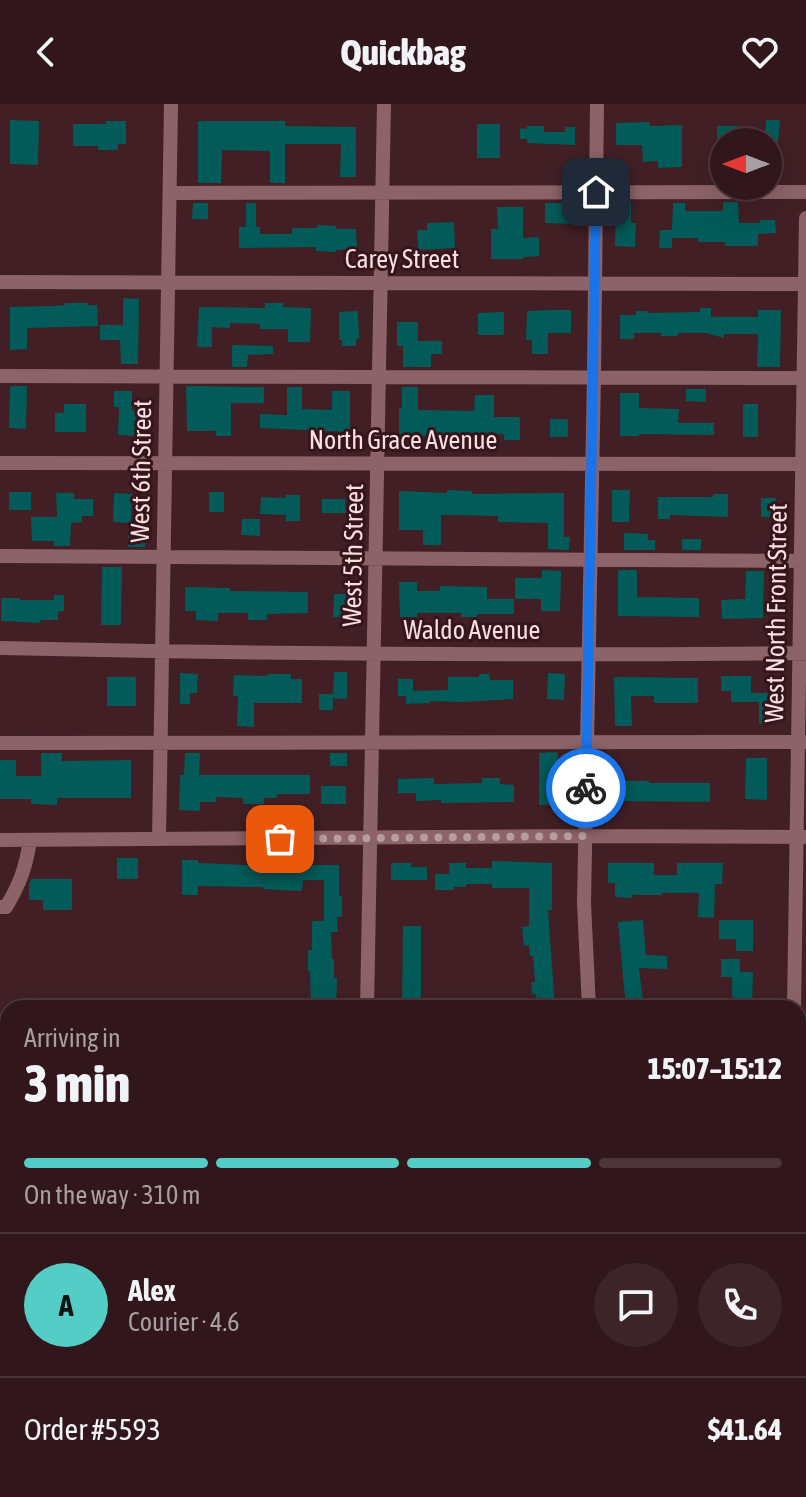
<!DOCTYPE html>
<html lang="en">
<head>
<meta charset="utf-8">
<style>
	body { margin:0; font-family:"Asap Condensed",sans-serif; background:#3d2429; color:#f1f3f6; height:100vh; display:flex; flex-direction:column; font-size:30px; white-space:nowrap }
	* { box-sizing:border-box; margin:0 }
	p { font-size:26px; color:#a89fa3 }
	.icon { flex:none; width:44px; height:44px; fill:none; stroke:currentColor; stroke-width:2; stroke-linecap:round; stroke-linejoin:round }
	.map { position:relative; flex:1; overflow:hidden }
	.sheet { position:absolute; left:0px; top:896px; width:806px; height:498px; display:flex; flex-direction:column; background:#31171c; border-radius:24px 24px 0 0; box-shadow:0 8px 32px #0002,0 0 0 2px #4c363b }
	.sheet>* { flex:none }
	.needle { width:52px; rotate:270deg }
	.tools { position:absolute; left:710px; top:24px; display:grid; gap:16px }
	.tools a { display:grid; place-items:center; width:72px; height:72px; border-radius:50%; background:#31171c; box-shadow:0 8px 32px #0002,0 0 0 2px #4c363b; font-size:40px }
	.pin { position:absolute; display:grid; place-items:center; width:68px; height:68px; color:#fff; margin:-34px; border-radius:16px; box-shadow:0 4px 12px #0006 }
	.courier { position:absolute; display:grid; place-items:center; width:80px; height:80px; margin:-40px; border:6px solid #1a73e8; border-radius:50%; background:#fff; color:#222; box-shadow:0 2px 10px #0007 }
	.headline em { font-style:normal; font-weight:800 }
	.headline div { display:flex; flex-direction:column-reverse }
	.headline { display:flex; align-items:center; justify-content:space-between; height:136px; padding:0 24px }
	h1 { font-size:52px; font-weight:800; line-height:60px }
	.bar { display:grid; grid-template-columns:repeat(4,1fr); gap:12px 8px; align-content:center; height:96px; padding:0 24px }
	.bar i { height:10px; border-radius:6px; background:#4c363b }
	.bar .active { background:#54cdc7 }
	.bar p { grid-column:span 4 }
	.line { display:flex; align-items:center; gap:20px; padding:0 24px; border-top:2px solid #4c363b }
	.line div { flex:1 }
	.round { display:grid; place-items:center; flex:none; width:84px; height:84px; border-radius:42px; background:#3d2429 }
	header { display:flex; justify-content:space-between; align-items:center; height:104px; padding:0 24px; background:#31171c; font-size:36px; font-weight:800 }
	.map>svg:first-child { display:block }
</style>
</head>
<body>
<header><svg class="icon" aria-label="back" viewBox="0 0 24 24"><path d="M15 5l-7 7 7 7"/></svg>Quickbag<svg class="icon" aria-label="heart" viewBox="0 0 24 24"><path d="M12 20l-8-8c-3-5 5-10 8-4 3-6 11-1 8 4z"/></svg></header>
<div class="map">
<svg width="806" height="1393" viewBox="0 0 806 1393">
	<rect width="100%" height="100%" fill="#411f25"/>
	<path fill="#2a4601" d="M 806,965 L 806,1393 L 801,1393 Z"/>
	<path fill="#025b58" d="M 10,16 L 39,17 L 38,61 L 10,60 Z
		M 766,16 L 780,16 L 777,50 L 768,50 L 768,30 L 765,30 Z
		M 106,17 L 126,17 L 126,40 L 118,40 L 118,46 L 98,46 L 98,42 L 73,42 L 73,20 L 106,20 Z
		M 198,17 L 285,17 L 285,22 L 356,23 L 356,73 L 340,73 L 341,40 L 285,40 L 285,79 L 270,79 L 270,47 L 222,46 L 221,79 L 198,79 Z
		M 650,18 L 650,22 L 682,21 L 682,63 L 658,64 L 658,57 L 643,58 L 642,41 L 616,41 L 616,19 Z
		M 477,20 L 500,20 L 500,54 L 477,54 Z
		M 527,22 L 544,22 L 544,28 L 565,28 L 565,23 L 575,23 L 575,41 L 527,39 L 527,35 L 520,35 L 520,24 L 527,25 Z
		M 717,22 L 738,22 L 738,38 L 717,38 Z
		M 616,98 L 631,98 L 631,119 L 636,119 L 635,143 L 615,142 Z
		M 723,98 L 738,98 L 739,119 L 760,119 L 760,116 L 775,116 L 776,129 L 758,130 L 758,142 L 725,142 L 725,138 L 698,138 L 698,134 L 672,134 L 672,131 L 672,144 L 659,144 L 660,126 L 672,126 L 673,99 L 685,99 L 685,107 L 723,107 Z
		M 193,99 L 208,99 L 208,115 L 192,115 Z
		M 246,99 L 256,99 L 256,123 L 260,123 L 260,130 L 292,130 L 292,124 L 317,124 L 317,121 L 336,122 L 336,125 L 356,125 L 357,145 L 336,146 L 336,148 L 316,147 L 316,143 L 239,144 L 239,123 L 246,123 Z
		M 545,99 L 577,99 L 576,120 L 545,119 Z
		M 497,103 L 523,103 L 523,134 L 539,133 L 539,152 L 523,153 L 523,155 L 491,155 L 491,125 L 498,125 Z
		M 454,118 L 455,144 L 418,146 L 417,126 L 427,126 L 427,119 Z
		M 123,194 L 139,195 L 138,260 L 121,260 L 120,236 L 100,236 L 100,221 L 123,221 Z
		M 65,199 L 88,199 L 88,201 L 97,201 L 98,222 L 27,224 L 27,245 L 10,246 L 10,203 L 54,202 L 65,201 Z
		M 265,199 L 283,199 L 283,203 L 311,204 L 310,238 L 288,238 L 288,225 L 260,225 L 260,220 L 230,219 L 230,224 L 212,223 L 212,243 L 197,243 L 199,203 L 265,204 Z
		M 700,204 L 711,204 L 711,213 L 758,213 L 758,206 L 781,206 L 780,263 L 757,263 L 758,230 L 724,230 L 724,234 L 706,229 L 678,229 L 678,232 L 661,232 L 661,229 L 634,229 L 634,235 L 620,235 L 620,211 L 636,211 L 636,207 L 647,207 L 647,209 L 700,208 Z
		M 553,206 L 571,206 L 571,229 L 548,229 L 548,250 L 532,250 L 532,236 L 526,236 L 527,207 Z
		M 358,207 L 359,235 L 356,235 L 356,242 L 342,242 L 342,236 L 339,236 L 339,208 Z
		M 504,208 L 504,231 L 478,231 L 478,209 Z
		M 397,218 L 418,218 L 418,237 L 442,237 L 442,250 L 431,250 L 431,263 L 403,263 L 403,242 L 397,242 Z
		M 232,241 L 273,242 L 273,250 L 248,251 L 247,263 L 232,263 Z
		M 10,282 L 27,282 L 26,325 L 9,324 Z
		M 186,282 L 264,283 L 264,299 L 231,299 L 231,332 L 216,332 L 216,327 L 187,327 Z
		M 287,283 L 302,283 L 302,305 L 332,306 L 332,287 L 350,287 L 350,328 L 260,324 L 260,310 L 287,311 Z
		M 403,283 L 418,283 L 418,306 L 474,307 L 475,291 L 494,291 L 494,313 L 520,313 L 520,336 L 504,336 L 504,330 L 467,329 L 467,332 L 399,332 L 399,304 L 402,304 L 402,284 Z
		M 686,285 L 706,285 L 706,298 L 686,297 Z
		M 114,287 L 132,287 L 132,306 L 138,307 L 137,332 L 118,331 L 119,303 L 114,303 Z
		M 620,289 L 639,289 L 639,304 L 679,305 L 678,319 L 714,319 L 714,331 L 639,330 L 639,332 L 620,332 Z
		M 64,300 L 86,300 L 86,328 L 55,328 L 55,309 L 64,309 Z
		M 743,300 L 758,300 L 758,333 L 743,333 Z
		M 550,315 L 568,315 L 568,333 L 550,333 Z
		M 447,386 L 472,387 L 472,390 L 564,389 L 564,433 L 570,433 L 569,446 L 548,445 L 548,419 L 498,418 L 498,412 L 441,411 L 441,441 L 423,441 L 423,426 L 399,426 L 399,387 L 447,389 Z
		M 612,386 L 630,386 L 629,418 L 612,418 Z
		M 9,388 L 31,388 L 31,406 L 9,406 Z
		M 209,388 L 224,388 L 224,408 L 209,408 Z
		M 56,389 L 74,389 L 74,395 L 93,395 L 93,412 L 82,412 L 82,418 L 71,419 L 70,442 L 54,442 L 54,437 L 32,437 L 31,413 L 57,413 Z
		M 114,389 L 132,390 L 131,419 L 113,418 Z
		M 713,390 L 728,390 L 728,413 L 670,411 L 670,415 L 658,415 L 658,393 L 713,393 Z
		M 286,391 L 300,391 L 300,417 L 286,417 L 286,411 L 260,410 L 261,393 L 286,394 Z
		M 761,394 L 776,394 L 776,413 L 761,413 Z
		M 322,395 L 345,395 L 346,409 L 322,409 Z
		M 242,415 L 260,415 L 260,432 L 241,431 Z
		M 624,429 L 648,430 L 648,436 L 655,436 L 655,446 L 624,446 Z
		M 128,430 L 145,430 L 145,443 L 128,443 Z
		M 682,435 L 701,435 L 701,446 L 682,446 Z
		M 102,463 L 122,463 L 121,521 L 101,521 Z
		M 542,466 L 561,467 L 560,507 L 541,507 L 541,495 L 515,495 L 515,474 L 542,474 Z
		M 618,466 L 637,466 L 637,493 L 699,494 L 699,513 L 618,512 Z
		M 746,467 L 764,467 L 763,514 L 722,515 L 721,496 L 745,495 Z
		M 399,478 L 417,478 L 417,487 L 440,487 L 440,482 L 487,483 L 487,495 L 514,495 L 514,510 L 477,510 L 477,513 L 461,513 L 461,509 L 417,509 L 417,513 L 400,513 Z
		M 185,483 L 230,484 L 230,487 L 308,488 L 308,509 L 267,510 L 267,516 L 248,516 L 248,509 L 218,509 L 218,517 L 196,516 L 196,507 L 185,507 Z
		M 334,490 L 348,490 L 348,513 L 333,513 Z
		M 54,491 L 64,491 L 64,507 L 58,508 L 58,516 L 40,516 L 41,519 L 1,517 L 1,494 L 20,494 L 20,496 L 54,496 Z
		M 334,568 L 347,568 L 347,595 L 333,594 Z
		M 180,569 L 198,570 L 197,589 L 190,589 L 190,600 L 180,600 Z
		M 548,569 L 565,570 L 564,596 L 547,595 Z
		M 268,570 L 291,570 L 291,575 L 302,575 L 302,599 L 254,599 L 254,623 L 237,622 L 238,592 L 233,592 L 234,571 L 268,572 Z
		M 479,570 L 489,570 L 490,576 L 513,576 L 513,595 L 462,598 L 430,597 L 430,599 L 406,600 L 406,592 L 398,592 L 398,575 L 413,575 L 413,587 L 448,586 L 448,573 L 479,573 Z
		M 721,572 L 751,572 L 751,589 L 770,589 L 770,620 L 759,620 L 759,598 L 731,598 L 731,587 L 721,587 Z
		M 107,573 L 136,573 L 136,602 L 107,602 Z
		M 614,573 L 698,574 L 698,599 L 654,599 L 654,592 L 631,592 L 632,622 L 615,622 Z
		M 319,590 L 333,590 L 333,606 L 319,606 Z
		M 558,648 L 558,700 L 539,701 L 539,649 Z
		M 41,649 L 62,649 L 62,657 L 131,656 L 131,694 L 57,694 L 57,701 L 31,700 L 31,695 L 0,695 L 0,656 L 16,656 L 16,672 L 41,672 Z
		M 185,649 L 200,649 L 199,671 L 310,671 L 310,690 L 277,690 L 277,694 L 264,694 L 264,700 L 243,700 L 243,694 L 216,693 L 216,698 L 200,698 L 200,707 L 179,706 L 180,671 L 184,671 Z
		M 330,649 L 347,649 L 347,662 L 330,662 Z
		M 746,654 L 767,654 L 767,696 L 745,695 Z
		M 434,674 L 434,680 L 482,679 L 482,674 L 500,674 L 500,680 L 514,681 L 514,698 L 441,699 L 441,696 L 416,697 L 416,689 L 398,689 L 398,675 Z
		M 612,677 L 649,677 L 649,679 L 710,679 L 710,698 L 612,697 Z
		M 321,682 L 346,682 L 346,700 L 321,700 Z
		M 117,754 L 138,754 L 138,775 L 117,775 Z
		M 182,756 L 198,756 L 198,759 L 248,761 L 339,761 L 339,792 L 342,792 L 342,813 L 337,813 L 338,828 L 331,828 L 332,855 L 334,855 L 334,874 L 337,874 L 336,904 L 311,904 L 310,867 L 308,867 L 308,846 L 312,846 L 312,817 L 324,817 L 324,776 L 303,776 L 302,787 L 263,785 L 263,783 L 198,782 L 198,791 L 182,791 Z
		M 492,757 L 552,759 L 552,806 L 548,806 L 555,904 L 537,904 L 536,890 L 532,890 L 531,878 L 535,878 L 533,852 L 530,852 L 529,841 L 524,842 L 522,823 L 529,822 L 529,784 L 492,784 L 492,780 L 466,780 L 466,783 L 454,783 L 454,786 L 435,786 L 435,770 L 449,770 L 449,759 L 466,759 L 466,764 L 492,764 Z
		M 391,759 L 411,759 L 411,763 L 427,763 L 427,776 L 391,776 Z
		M 608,759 L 654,759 L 654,771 L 677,771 L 677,759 L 723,759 L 722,780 L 715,780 L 714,814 L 698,813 L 699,789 L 662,789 L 662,791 L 632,791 L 632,794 L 615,793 L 615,779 L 608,779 Z
		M 31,775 L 72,775 L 72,806 L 43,806 L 43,796 L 29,796 L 29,780 Z
		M 643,816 L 646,851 L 667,852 L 667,865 L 639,864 L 644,904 L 626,904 L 618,818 Z
		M 719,816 L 753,816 L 753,847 L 736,847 L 736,835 L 719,835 Z
		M 403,822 L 421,822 L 421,904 L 402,904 Z
		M 721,855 L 740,855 L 740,868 L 753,868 L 752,904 L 735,904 L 735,893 L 732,893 L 732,873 L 721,873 Z"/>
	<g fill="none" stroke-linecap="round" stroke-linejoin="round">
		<path stroke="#8b6368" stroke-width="14" d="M 170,89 L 806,88
			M 0,178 L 806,180
			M 0,272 L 806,274
			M 0,359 L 806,360
			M 0,452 L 806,457
			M 0,544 C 269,550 537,552 806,549
			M 0,639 L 806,638
			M 159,735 L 171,0
			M 0,736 L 585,732 L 806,733
			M 0,803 L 6,803 C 20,780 26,763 30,736
			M 367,904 L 384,0
			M 589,904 L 584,799 L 594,273 L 597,0
			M 794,904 L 806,114
			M 0,1105 L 8,1105
			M 0,1292 L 8,1292
			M 798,1359 L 806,1359
			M 358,1393 L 359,1386
			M 592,1393 L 592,1386
			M 787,1393 L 787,1386"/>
	</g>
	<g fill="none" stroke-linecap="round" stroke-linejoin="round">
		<path stroke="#b79ca0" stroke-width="8" stroke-dasharray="0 14.4" d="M 280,735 L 585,732 L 586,684"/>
		<path stroke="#1a73e8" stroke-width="10" d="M 586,684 L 596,88"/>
	</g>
	<g text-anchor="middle" stroke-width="6" stroke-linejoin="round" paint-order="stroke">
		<g font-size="26" fill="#f7dfe2" stroke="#36151b">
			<text x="402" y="164">Carey Street</text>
			<text x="403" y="345">North Grace Avenue</text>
			<text transform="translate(141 367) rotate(-89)" y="9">West 6th Street</text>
			<text transform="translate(353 451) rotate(-89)" y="9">West 5th Street</text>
			<text transform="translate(776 509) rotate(-89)" y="9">West North Front Street</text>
			<text x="472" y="535">Waldo Avenue</text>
		</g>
	</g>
</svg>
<div class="tools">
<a><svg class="needle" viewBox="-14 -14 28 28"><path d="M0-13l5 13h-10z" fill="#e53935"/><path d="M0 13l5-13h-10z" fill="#a89fa3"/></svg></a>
</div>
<div class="pin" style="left:280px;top:735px;background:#ea580c"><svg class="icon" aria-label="bag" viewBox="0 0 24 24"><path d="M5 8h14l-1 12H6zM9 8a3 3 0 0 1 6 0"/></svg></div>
<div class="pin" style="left:596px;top:88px;background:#1f2937"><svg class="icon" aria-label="home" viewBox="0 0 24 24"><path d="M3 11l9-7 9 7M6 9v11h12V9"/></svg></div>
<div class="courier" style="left:586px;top:684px"><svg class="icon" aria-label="bike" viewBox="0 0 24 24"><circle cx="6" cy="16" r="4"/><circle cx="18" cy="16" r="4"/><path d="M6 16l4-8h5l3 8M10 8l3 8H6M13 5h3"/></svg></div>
<section class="sheet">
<div class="headline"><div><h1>3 min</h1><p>Arriving in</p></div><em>15:07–15:12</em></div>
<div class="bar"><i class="active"></i><i class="active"></i><i class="active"></i><i></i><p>On the way · 310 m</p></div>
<div class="line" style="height:144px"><b class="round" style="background:#54cdc7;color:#111">A</b><div><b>Alex</b><p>Courier · 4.6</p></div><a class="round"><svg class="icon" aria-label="chat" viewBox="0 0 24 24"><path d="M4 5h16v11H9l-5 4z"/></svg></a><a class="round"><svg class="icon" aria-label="phone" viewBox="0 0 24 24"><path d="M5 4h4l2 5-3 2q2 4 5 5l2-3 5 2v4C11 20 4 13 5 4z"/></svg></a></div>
<div class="line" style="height:104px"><div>Order #5593</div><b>$41.64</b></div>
</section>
</div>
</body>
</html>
